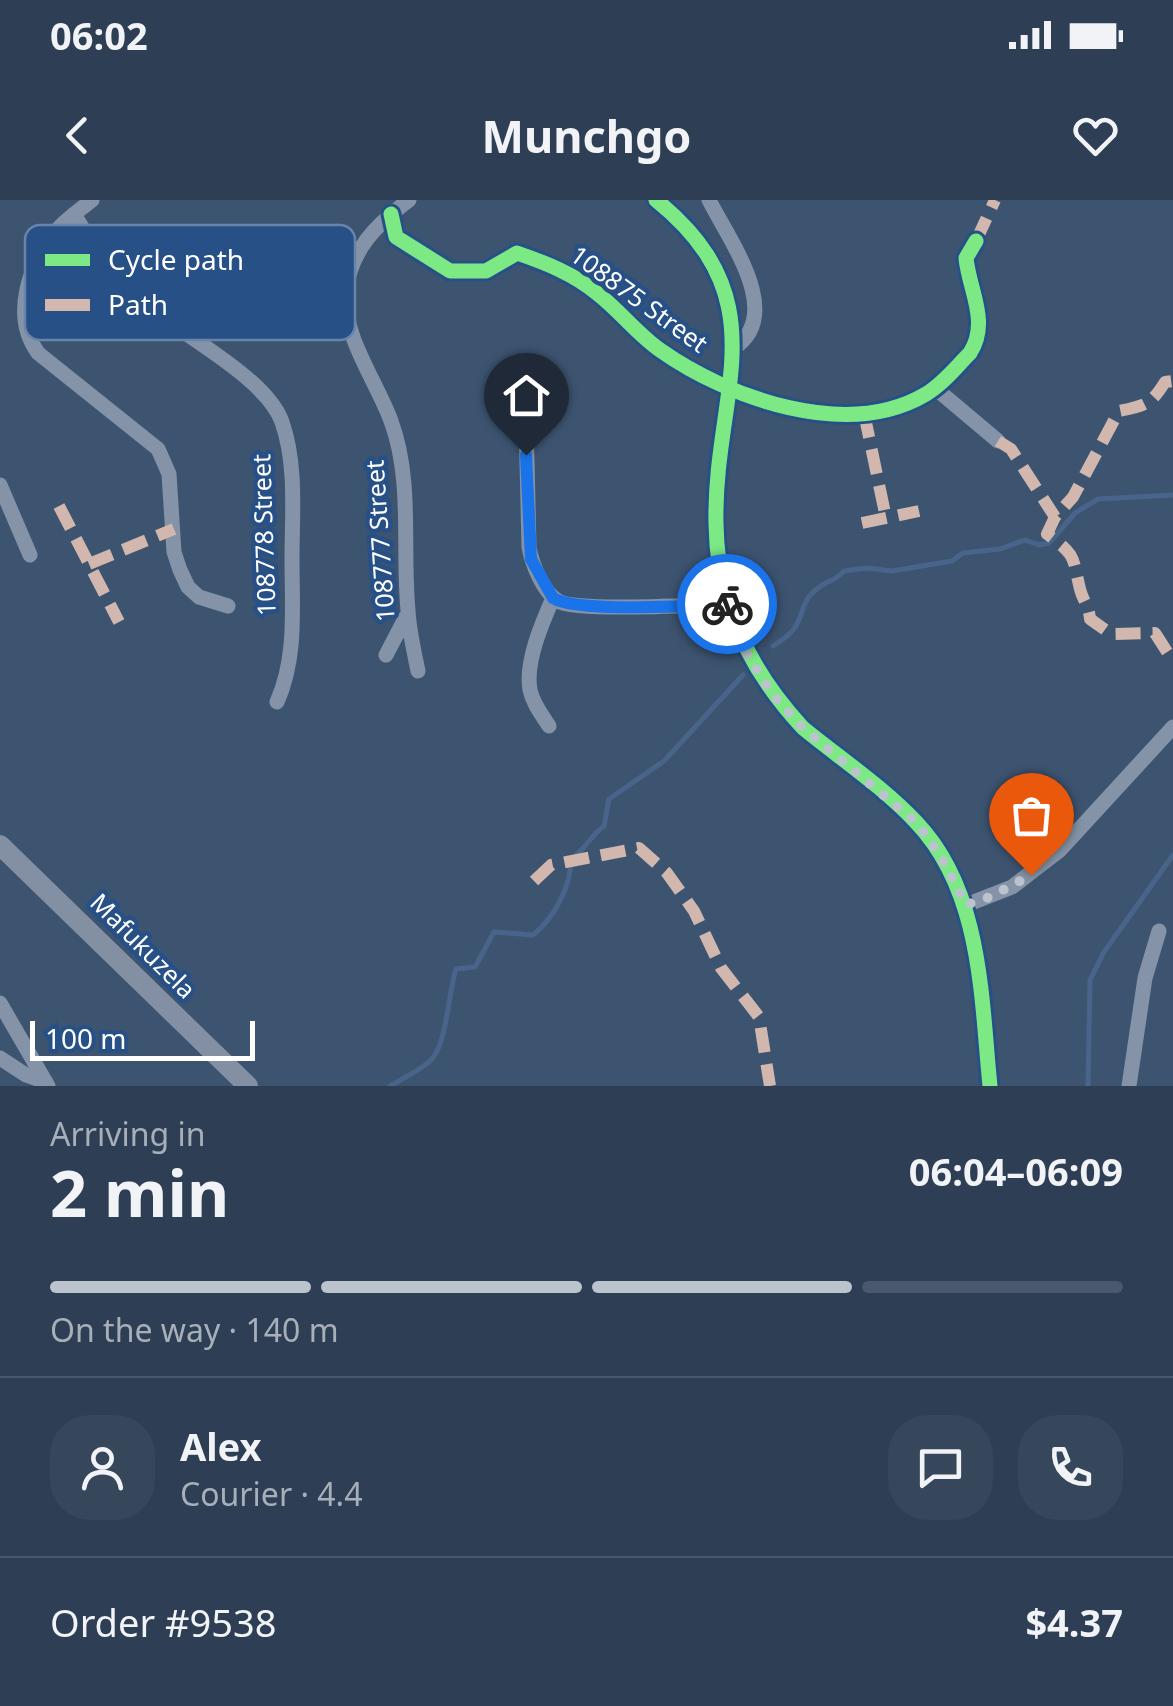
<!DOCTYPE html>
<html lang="en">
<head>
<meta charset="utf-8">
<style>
	body { margin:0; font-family:"Noto Sans",sans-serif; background:#36465b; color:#f1f3f6; height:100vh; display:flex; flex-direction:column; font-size:38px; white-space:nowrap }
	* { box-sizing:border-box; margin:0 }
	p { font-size:32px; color:#a7afb9 }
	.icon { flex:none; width:55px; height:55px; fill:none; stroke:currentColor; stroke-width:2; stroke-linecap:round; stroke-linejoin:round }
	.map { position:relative; height:886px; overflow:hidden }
	.details { display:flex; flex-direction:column; background:#2e3f55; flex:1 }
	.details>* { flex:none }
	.scale { position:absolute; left:30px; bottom:25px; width:225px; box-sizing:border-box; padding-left:10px; border:5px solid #fff; border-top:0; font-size:28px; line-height:35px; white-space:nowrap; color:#fff; -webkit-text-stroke:8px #275087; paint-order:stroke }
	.pin { position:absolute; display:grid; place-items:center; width:85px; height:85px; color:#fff; margin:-102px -42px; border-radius:50% 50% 50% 0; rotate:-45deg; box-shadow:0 0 10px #0007 }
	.pin .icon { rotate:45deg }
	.courier { position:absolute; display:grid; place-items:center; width:100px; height:100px; margin:-50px; border:8px solid #1a73e8; border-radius:50%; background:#fff; color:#222; box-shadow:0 2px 12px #0007 }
	.head em { font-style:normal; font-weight:700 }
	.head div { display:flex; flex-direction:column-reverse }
	.head { display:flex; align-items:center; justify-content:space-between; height:170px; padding:0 50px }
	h1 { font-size:65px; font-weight:700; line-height:75px }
	.bar { display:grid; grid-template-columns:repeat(4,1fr); gap:15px 10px; align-content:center; height:120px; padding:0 50px }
	.bar i { height:12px; border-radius:8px; background:#49586c }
	.bar .current { background:#bbc3cd }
	.bar p { grid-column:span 4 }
	.line { display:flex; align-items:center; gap:25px; padding:0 50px; border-top:2px solid #49586c }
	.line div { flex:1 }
	.round { display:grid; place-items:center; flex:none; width:105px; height:105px; border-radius:40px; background:#36465b }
	.status { display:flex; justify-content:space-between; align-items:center; height:70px; padding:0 50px; background:#2e3f55; direction:ltr }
	.status svg { height:28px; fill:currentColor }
	header { display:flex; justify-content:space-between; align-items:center; height:130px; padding:0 50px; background:#2e3f55; font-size:45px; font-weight:700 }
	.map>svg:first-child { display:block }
</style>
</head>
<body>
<div class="status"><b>06:02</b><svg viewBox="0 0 49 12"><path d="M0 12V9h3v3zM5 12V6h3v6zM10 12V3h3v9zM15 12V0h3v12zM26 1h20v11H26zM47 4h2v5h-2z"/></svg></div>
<header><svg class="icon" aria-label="back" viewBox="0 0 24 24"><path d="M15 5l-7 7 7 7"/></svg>Munchgo<svg class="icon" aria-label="heart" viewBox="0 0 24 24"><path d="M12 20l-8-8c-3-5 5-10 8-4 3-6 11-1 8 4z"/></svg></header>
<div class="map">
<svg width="1173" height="886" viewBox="0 0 1173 886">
	<rect width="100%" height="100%" fill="#3d5471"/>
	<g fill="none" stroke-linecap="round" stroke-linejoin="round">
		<path stroke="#49648a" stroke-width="5" d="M 773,446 C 782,440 792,434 797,424 C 804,410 803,399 817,389 C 826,381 836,381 844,371 L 867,368 L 892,371 L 952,361 L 963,353 L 1000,349 L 1025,340 L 1039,345 L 1049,343 L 1075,313 L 1098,299 L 1173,295
			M 390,886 C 403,878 420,871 431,860 C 447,844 448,794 456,769 L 475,767 L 494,732 L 533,735 C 554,718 571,687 571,659 C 585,650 591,635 604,626 L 609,599 L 664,561 L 743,475
			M 1088,886 L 1090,780 L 1104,752 L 1173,655"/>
		<path stroke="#8493a7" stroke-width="15" d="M 92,0 C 80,10 66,19 56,31 C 29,64 11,116 38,153 L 158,249 L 169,274 L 174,352 L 180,370 L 188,387 L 199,397 L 228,406
			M 409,0 C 377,24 350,50 346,92 C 342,136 376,180 391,221 C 413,280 402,348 408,410 C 409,431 414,451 418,471
			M 656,0 C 782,102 713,193 716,324 C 717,403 749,470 803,528 C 841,559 883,587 916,622 C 982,691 981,797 990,886
			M 709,0 C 729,40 785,114 734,148
			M 74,14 C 94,48 115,78 145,103 C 182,136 266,177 282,222 C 297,265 292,315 292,359 C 292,408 297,457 277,502
			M 391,14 L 396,37 L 450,71 L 486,71 L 517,53 C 546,63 574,74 598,94 C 620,111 637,134 660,150 C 728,198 847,241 926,194 C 943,184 956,167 970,153 C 990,122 969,90 966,58 L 976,41
			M 935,188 L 998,241
			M 526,218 L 529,347 C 532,364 543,392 558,401 C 576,412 701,405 729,404
			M 0,285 L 30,355
			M 386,455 L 408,413
			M 549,526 C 542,515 533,504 530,490 C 525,462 542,423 553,398
			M 966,705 L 1012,687 L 1060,650 L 1173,527
			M 0,803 L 48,886
			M 0,858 L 26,875 L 46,882
			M 1129,886 L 1145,778 L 1159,731"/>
		<path stroke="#8390a4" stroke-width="20" d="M 0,645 L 248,886"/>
		<path stroke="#d1b7ad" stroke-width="12" stroke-dasharray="25 12" stroke-linecap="butt" d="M 976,41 L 995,0
			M 864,213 L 886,318
			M 998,241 L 1011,249 L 1055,317 L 1073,297 L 1119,211 C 1144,206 1151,205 1165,182 L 1173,181
			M 59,306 L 119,422
			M 1055,317 L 1047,334 C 1077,356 1072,356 1080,389 C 1083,401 1089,406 1090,419 L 1111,434 L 1155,433 L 1173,461
			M 862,323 L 919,311
			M 89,364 L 174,329
			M 534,681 L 551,665 L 639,648 L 667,673 L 694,711 L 721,768 L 759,817 L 770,886"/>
		<g stroke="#275087" stroke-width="21">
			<path id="cycleway" d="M 656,0 C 782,102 713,193 716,324 C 717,403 749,470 803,528 C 841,559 883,587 916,622 C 982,691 981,797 990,886
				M 391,14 L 396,37 L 450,71 L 486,71 L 517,53 C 546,63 574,74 598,94 C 620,111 637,134 660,150 C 728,198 847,241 926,194 C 943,184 956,167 970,153 C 990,122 969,90 966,58 L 976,41"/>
		</g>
		<use href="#cycleway" stroke="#7ce984" stroke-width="15"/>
	</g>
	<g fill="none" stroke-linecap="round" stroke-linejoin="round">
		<path stroke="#bbc3cd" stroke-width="10" stroke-dasharray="0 18" d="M 727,404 L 746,452 L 772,494 L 803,528 L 918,624 L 940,655 L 966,705 L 990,697 L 1031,675"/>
		<path stroke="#1a73e8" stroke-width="12" d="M 526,255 L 531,359 L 553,398 C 578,413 693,406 727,404"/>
	</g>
	<g text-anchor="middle" stroke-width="9" stroke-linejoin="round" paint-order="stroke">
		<g font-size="25" fill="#fff" stroke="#275087">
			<text transform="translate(639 99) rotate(36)" y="9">108875 Street</text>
			<text transform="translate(264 335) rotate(-92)" y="9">108778 Street</text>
			<text transform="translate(380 341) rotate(-94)" y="9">108777 Street</text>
			<text transform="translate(143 746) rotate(45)" y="9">Mafukuzela</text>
		</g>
	</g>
	<rect x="25" y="25" width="330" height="115" rx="15" fill="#275087" stroke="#6884ab" stroke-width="2.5"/>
	<rect x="45" y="54" width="45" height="12" fill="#7ce984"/>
	<rect x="45" y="99" width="45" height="12" fill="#d1b7ad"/>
	<g font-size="28" fill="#fff">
		<text x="108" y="70">Cycle path</text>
		<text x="108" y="115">Path</text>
	</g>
</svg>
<div class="scale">100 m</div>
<div class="pin" style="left:1031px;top:675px;background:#ea580c"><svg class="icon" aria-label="bag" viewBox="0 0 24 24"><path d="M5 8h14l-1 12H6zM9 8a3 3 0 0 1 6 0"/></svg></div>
<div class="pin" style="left:526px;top:255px;background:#1f2937"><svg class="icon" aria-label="home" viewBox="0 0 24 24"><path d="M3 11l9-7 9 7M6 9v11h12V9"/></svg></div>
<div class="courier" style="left:727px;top:404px"><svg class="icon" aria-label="bike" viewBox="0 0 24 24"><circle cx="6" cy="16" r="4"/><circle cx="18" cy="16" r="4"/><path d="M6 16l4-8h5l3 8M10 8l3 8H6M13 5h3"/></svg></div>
</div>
<section class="details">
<div class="head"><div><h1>2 min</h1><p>Arriving in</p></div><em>06:04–06:09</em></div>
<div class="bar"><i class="current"></i><i class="current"></i><i class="current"></i><i></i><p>On the way · 140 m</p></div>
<div class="line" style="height:180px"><a class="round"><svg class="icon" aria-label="person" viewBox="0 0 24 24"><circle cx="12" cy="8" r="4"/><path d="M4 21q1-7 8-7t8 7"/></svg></a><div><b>Alex</b><p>Courier · 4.4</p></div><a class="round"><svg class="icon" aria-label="chat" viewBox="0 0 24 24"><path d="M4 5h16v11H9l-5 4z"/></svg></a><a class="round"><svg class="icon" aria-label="phone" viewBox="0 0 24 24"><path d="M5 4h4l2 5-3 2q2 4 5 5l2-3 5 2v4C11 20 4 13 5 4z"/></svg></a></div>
<div class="line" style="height:130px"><div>Order #9538</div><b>$4.37</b></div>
</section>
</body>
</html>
